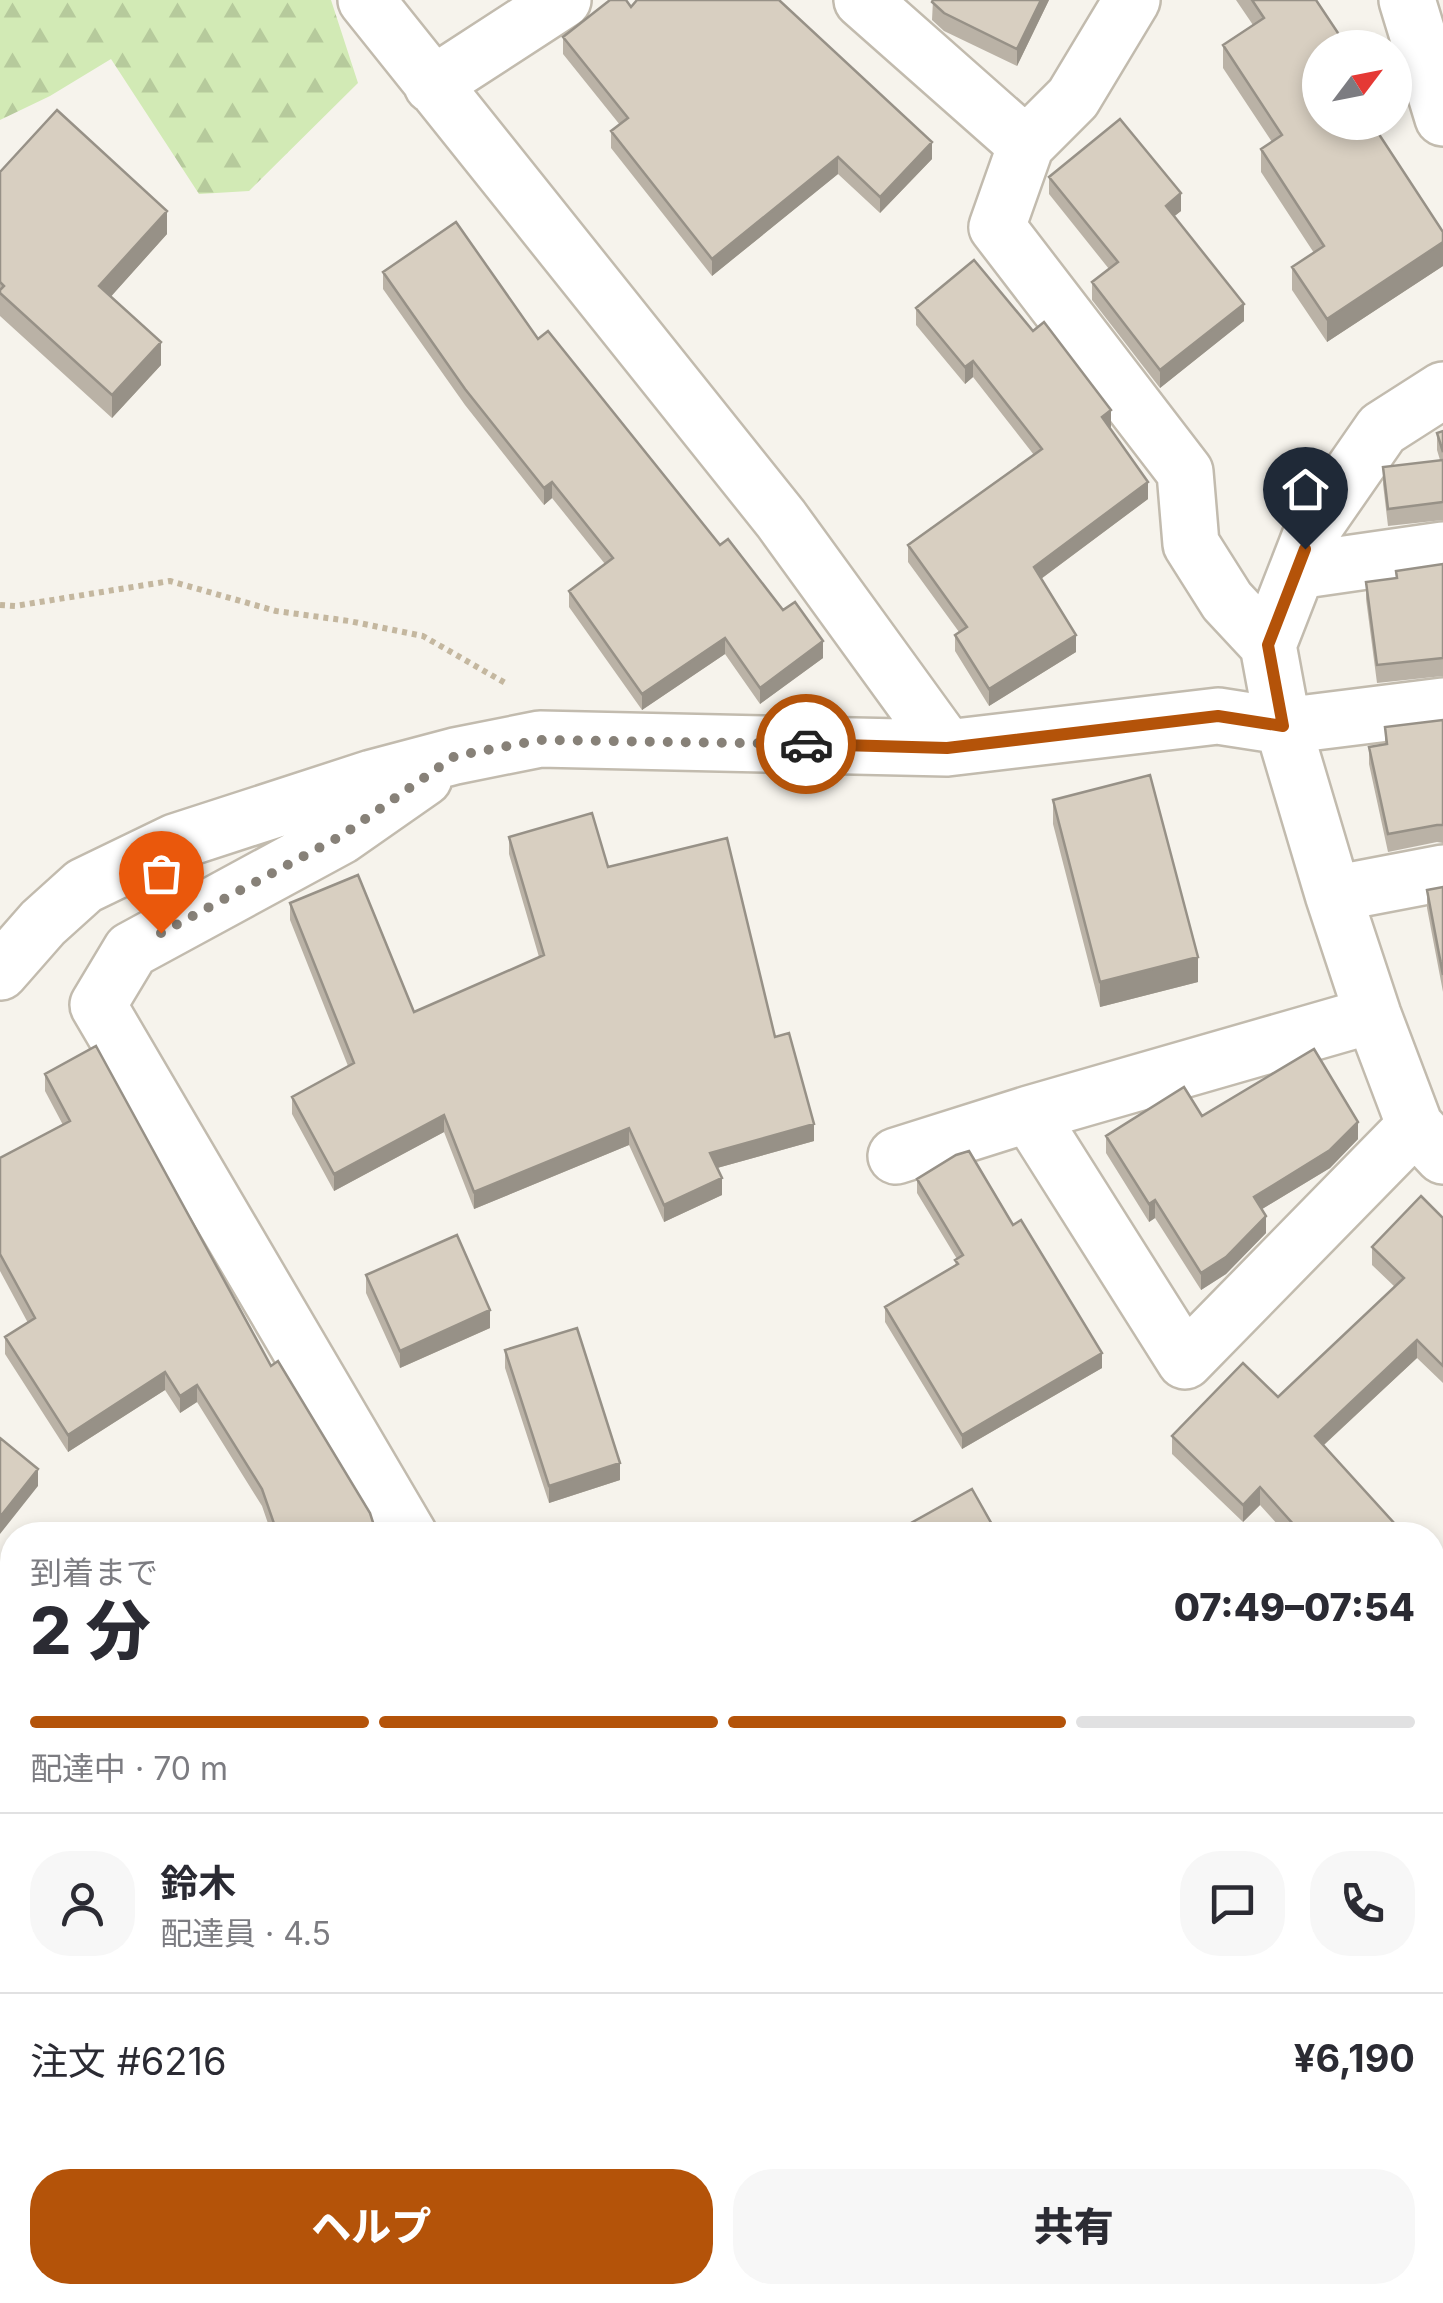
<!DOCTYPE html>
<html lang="ja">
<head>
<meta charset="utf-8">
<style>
	body { margin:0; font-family:Inter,"Noto Sans JP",sans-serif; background:#f7f7f7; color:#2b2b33; height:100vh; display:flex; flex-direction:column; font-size:38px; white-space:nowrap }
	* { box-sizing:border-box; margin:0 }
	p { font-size:32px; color:#7c7c81 }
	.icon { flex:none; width:55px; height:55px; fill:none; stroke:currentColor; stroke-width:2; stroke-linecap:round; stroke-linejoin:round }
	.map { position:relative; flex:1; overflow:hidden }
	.details { position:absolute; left:0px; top:1522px; width:1445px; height:782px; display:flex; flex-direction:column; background:#fff; border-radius:40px 40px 0 0; box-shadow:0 5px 15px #0003 }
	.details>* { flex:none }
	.needle { width:65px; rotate:58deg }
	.fabs { position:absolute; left:1302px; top:30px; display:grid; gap:20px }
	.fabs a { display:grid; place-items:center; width:110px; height:110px; border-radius:50%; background:#fff; box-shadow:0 5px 15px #0003; font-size:50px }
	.pin { position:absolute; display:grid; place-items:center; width:85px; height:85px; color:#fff; margin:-102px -42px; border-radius:50% 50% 50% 0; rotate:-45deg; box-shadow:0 0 10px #0007 }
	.pin .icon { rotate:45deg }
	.courier { position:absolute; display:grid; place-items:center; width:100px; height:100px; margin:-50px; border:8px solid #b45309; border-radius:50%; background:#fff; color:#222; box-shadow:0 2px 12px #0007 }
	.summary em { font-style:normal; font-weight:800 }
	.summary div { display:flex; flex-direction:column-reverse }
	.summary { display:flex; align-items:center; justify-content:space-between; height:170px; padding:0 30px }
	h1 { font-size:65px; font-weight:800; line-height:75px }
	.bar { display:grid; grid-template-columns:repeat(4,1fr); gap:15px 10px; align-content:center; height:120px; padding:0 30px }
	.bar i { height:12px; border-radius:8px; background:#e1e1e2 }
	.bar .on { background:#b45309 }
	.bar p { grid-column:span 4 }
	.line { display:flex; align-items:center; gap:25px; padding:0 30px; border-top:2px solid #e1e1e2 }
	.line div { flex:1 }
	.round { display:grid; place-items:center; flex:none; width:105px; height:105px; border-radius:40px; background:#f7f7f7 }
	.cta { display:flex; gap:20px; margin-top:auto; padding:20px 30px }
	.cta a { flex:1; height:115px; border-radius:40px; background:#b45309; color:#fff; font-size:40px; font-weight:800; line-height:115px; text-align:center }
	.cta a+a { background:#f7f7f7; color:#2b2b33 }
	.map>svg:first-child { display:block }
</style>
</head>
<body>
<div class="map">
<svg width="1443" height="2303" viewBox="0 0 1443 2303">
	<defs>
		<pattern id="forest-firs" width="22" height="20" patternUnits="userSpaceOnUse" patternTransform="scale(2.5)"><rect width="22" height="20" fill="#d2eab5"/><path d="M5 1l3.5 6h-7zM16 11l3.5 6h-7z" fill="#b6ca9c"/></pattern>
	</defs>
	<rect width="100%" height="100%" fill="#f6f3ec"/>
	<path fill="url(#forest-firs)" d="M 0,0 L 331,0 L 358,83 L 249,191 L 199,194 L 111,59 L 50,96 L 0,120 Z"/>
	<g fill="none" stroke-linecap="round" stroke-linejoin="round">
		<g stroke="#c2bbae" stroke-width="60">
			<path id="street" d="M 366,0 L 781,519 L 947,748
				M 862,0 L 1026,145 L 1073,98 L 1132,0
				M 1407,0 L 1443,118
				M 432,85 L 563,0
				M 1026,145 L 997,227 L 1185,472 L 1191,544 L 1227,601 L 1268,645
				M 1443,390 L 1382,429 L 1314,527 L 1268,645 L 1283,726 L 1443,706
				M 1297,571 L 1443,550
				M 1333,894 L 1443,873
				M 0,972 L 43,923 L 84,886 L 175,842 L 372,778 L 455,756 L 540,739 L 947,748 L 1218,716 L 1283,726 L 1333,894 L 1373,1015 L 1415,1126 L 1443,1156
				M 1029,1114 L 1185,1361 L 1415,1126
				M 896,1156 L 1029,1114 L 1373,1015
				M 409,1535 L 98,1005 L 131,950 L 341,836 L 424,778
				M 0,1592 L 12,1598
				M 1432,1997 L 1443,1988
				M 337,2292 L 356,2303
				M 942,2292 L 949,2303
				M 613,2303 L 636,2292
				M 1056,2303 L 1069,2292"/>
		</g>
		<path stroke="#c4b79f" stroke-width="6" stroke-dasharray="5 5" stroke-linecap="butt" d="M 0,605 L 15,606 L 170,581 L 276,611 L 349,621 L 423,636 L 507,684"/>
		<use href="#street" stroke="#fff" stroke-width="55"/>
	</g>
	<path fill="#bab2a6" d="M 933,0 L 1049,0 L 1017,66 L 944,31 L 932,20 Z
		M 1236,0 L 1316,0 L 1320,122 L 1377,122 L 1373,125 L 1443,232 L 1443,266 L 1327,342 L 1292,290 L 1292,267 L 1314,253 L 1261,172 L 1261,149 L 1272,142 L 1223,68 L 1223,45 L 1253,25 Z
		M 631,7 L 932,159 L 880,213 L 838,174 L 712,276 L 611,148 L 611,131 L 620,125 L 563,54 L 563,37 Z
		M 0,172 L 167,234 L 110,297 L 161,365 L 112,418 L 0,316 Z
		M 1049,177 L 1181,211 L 1174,216 L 1244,321 L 1160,388 L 1092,300 L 1092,282 L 1109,269 L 1049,194 Z
		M 383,272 L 538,339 L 720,545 L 783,610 L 823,658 L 760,704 L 725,654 L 642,710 L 569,607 L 569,591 L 605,564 L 552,498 L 544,505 L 465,405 L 383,289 Z
		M 916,308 L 1111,427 L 1109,428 L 1148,499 L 1041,579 L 1076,652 L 989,706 L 955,651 L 955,635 L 959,632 L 908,562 L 908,545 L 1034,455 L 973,377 L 965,384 L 916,325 Z
		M 1443,431 L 1443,520 L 1388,526 L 1383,484 L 1383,467 L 1440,460 L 1437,450 L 1437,433 Z
		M 1443,564 L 1443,676 L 1377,683 L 1366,599 L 1366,582 L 1396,578 Z
		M 1443,720 L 1443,843 L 1437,842 L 1388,852 L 1369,764 L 1369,747 L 1385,744 L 1385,727 Z
		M 1053,800 L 1198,982 L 1100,1007 L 1053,824 Z
		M 509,837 L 608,867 L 775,1037 L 814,1141 L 717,1168 L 722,1195 L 664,1222 L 629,1145 L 474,1209 L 444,1132 L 334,1191 L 292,1114 L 292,1097 L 348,1066 L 290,920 L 290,903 L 414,1012 L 539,957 L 509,854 Z
		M 1443,887 L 1443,992 L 1427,908 L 1427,890 Z
		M 45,1074 L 271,1366 L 377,1535 L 272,1535 L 262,1506 L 197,1402 L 180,1413 L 165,1390 L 68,1452 L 5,1354 L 5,1337 L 28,1323 L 0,1271 L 0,1158 L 63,1125 L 45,1091 Z
		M 1202,1116 L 1358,1139 L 1330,1168 L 1262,1209 L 1266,1233 L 1226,1274 L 1201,1290 L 1155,1218 L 1149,1222 L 1106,1153 L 1106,1136 Z
		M 917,1179 L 1013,1225 L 1102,1368 L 962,1449 L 885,1322 L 885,1307 L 955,1265 L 957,1259 L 917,1193 Z
		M 1443,1218 L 1443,1383 L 1417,1358 L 1324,1445 L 1405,1535 L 1287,1535 L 1260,1505 L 1243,1522 L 1172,1454 L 1172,1436 L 1278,1397 L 1395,1287 L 1372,1265 L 1372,1247 Z
		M 366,1275 L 490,1328 L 400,1368 L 366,1293 Z
		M 505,1350 L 620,1480 L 549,1503 L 505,1368 Z
		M 911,1523 L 998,1535 L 911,1535 Z
		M 1432,1573 L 1443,1584 L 1443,1715 L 1432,1705 Z"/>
	<path fill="#979187" d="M 1041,0 L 1049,0 L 1017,66 L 1017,49 Z
		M 932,142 L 932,159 L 880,213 L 880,197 Z
		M 838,157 L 838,174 L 712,276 L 712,259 Z
		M 1181,193 L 1181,211 L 1166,223 L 1166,206 Z
		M 167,211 L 167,234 L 99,310 L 99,286 Z
		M 1443,242 L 1443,266 L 1327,342 L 1327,319 Z
		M 1244,304 L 1244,321 L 1160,388 L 1160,370 Z
		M 161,342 L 161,365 L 112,418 L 112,395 Z
		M 973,361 L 973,377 L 965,384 L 965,367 Z
		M 1111,410 L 1111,427 L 1102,434 L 1102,417 Z
		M 552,482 L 552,498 L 544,505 L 544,488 Z
		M 1148,482 L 1148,499 L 1034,584 L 1034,567 Z
		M 1076,635 L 1076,652 L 989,706 L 989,689 Z
		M 725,638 L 725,654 L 642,710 L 642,694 Z
		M 823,641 L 823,658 L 760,704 L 760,688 Z
		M 1198,957 L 1198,982 L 1100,1007 L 1100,982 Z
		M 444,1115 L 444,1132 L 334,1191 L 334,1174 Z
		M 1358,1122 L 1358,1139 L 1330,1168 L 1254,1214 L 1254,1197 Z
		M 814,1124 L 814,1141 L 710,1170 L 710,1153 Z
		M 629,1128 L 629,1145 L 474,1209 L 474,1192 Z
		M 722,1178 L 722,1195 L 664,1222 L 664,1205 Z
		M 1155,1200 L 1155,1218 L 1149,1222 L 1149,1204 Z
		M 1266,1216 L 1266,1233 L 1226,1274 L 1201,1290 L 1201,1273 Z
		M 490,1310 L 490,1328 L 400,1368 L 400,1351 Z
		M 1417,1340 L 1417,1358 L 1315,1453 L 1315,1436 Z
		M 1102,1353 L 1102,1368 L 962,1449 L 962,1435 Z
		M 165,1372 L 165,1390 L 68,1452 L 68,1435 Z
		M 197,1385 L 197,1402 L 180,1413 L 180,1396 Z
		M 620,1463 L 620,1480 L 549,1503 L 549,1486 Z
		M 38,1469 L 38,1486 L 0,1534 L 0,1517 Z
		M 1260,1487 L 1260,1505 L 1243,1522 L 1243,1505 Z
		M 12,1950 L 12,1968 L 0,1975 L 0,1957 Z"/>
	<path fill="#d8cfc1" stroke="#979187" stroke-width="2.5" d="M 610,0 L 626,0 L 631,7 L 637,0 L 779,0 L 932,142 L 880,197 L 838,157 L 712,259 L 611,131 L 628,118 L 563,37 Z
		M 933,0 L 1041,0 L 1017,49 L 944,13 L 932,2 Z
		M 1252,0 L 1316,0 L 1348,48 L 1320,48 L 1320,122 L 1371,122 L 1443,232 L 1443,242 L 1327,319 L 1292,267 L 1324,246 L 1261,149 L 1282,135 L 1223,45 L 1264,18 Z
		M 57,110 L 167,211 L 99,286 L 161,342 L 112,395 L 0,293 L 0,290 L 4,286 L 0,282 L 0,172 Z
		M 1120,119 L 1181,193 L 1166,206 L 1244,304 L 1160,370 L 1092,282 L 1118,262 L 1049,177 Z
		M 456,222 L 538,339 L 548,331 L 720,545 L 728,539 L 783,610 L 795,602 L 823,641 L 760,688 L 725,638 L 642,694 L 569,591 L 613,558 L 552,482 L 544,488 L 465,389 L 383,272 Z
		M 974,260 L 1033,331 L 1044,322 L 1111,410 L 1102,417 L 1148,482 L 1034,567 L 1076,635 L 989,689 L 955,635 L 967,627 L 908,545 L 1042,449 L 973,361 L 965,367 L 916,308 Z
		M 1443,431 L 1443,452 L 1437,433 Z
		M 1443,460 L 1443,502 L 1388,509 L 1383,467 Z
		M 1443,564 L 1443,658 L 1377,665 L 1366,582 L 1397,578 L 1396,571 Z
		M 1443,720 L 1443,825 L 1437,825 L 1388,834 L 1369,747 L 1387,744 L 1385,727 Z
		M 1150,775 L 1198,957 L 1100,982 L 1053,800 Z
		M 592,813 L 608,867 L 727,838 L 775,1037 L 789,1033 L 814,1124 L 710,1153 L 722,1178 L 664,1205 L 629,1128 L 474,1192 L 444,1115 L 334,1174 L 292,1097 L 354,1063 L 290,903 L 358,875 L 414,1012 L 544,955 L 509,837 Z
		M 1443,887 L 1443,975 L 1427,890 Z
		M 96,1046 L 271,1366 L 278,1361 L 370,1513 L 377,1535 L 278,1535 L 262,1489 L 197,1385 L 180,1396 L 165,1372 L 68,1435 L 5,1337 L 35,1318 L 0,1254 L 0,1158 L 70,1121 L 45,1074 Z
		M 1314,1049 L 1358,1122 L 1330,1150 L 1254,1197 L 1266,1216 L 1226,1257 L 1201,1273 L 1155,1200 L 1149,1204 L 1106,1136 L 1184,1087 L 1202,1116 Z
		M 969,1151 L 1013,1225 L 1021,1220 L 1102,1353 L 962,1435 L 885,1307 L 958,1264 L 955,1260 L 963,1255 L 917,1179 L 956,1155 Z
		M 1421,1196 L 1443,1218 L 1443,1366 L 1417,1340 L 1315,1436 L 1405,1535 L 1303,1535 L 1260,1487 L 1243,1505 L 1172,1436 L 1243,1363 L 1278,1397 L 1404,1278 L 1372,1247 Z
		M 457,1235 L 490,1310 L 400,1351 L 366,1275 Z
		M 577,1328 L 620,1463 L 549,1486 L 505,1350 Z
		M 0,1438 L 38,1469 L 0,1517 Z
		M 972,1489 L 998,1535 L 918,1535 L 911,1523 Z
		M 1432,1573 L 1443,1584 L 1443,1698 L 1432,1687 Z
		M 0,1723 L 12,1743 L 12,1764 L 9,1766 L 12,1770 L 12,1950 L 0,1957 Z
		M 1443,2016 L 1443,2303 L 1436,2303 L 1432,2276 L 1432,2017 Z
		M 74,2292 L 191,2292 L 199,2303 L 59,2303 Z
		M 221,2292 L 241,2292 L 245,2298 L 253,2292 L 297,2292 L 305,2303 L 203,2303 Z
		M 1181,2292 L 1362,2292 L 1361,2303 L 1180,2303 Z"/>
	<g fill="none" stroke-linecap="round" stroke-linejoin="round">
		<path stroke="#878178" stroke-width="10" stroke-dasharray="0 18" d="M 161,933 L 341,836 L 455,756 L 540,740 L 806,744"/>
		<path stroke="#b45309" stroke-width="12" d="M 806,744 L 947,748 L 1218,716 L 1283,726 L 1268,645 L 1305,549"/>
	</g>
</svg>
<div class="fabs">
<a><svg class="needle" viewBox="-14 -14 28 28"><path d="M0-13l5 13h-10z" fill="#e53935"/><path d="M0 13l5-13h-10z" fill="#7c7c81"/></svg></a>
</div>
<div class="pin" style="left:161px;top:933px;background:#ea580c"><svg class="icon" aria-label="bag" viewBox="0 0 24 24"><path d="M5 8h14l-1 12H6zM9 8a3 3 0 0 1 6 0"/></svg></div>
<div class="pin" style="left:1305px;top:549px;background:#1f2937"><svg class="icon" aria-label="home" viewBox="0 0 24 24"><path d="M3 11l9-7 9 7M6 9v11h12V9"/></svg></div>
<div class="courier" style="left:806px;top:744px"><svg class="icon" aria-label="car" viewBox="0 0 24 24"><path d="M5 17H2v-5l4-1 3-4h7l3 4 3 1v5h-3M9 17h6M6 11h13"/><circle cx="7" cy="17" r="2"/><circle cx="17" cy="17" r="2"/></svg></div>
<section class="details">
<div class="summary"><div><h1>2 分</h1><p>到着まで</p></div><em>07:49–07:54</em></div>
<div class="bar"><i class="on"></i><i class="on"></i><i class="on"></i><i></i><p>配達中 · 70 m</p></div>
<div class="line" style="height:180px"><a class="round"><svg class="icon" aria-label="person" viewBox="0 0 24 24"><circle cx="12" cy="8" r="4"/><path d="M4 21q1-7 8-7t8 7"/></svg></a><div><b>鈴木</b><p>配達員 · 4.5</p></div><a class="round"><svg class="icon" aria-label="chat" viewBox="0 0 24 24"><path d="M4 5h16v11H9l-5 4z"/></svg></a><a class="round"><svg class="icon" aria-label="phone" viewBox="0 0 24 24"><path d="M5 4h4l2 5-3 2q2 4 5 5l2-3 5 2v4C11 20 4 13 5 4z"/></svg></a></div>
<div class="line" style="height:130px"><div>注文 #6216</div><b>¥6,190</b></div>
<div class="cta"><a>ヘルプ</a><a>共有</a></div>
</section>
</div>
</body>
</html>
